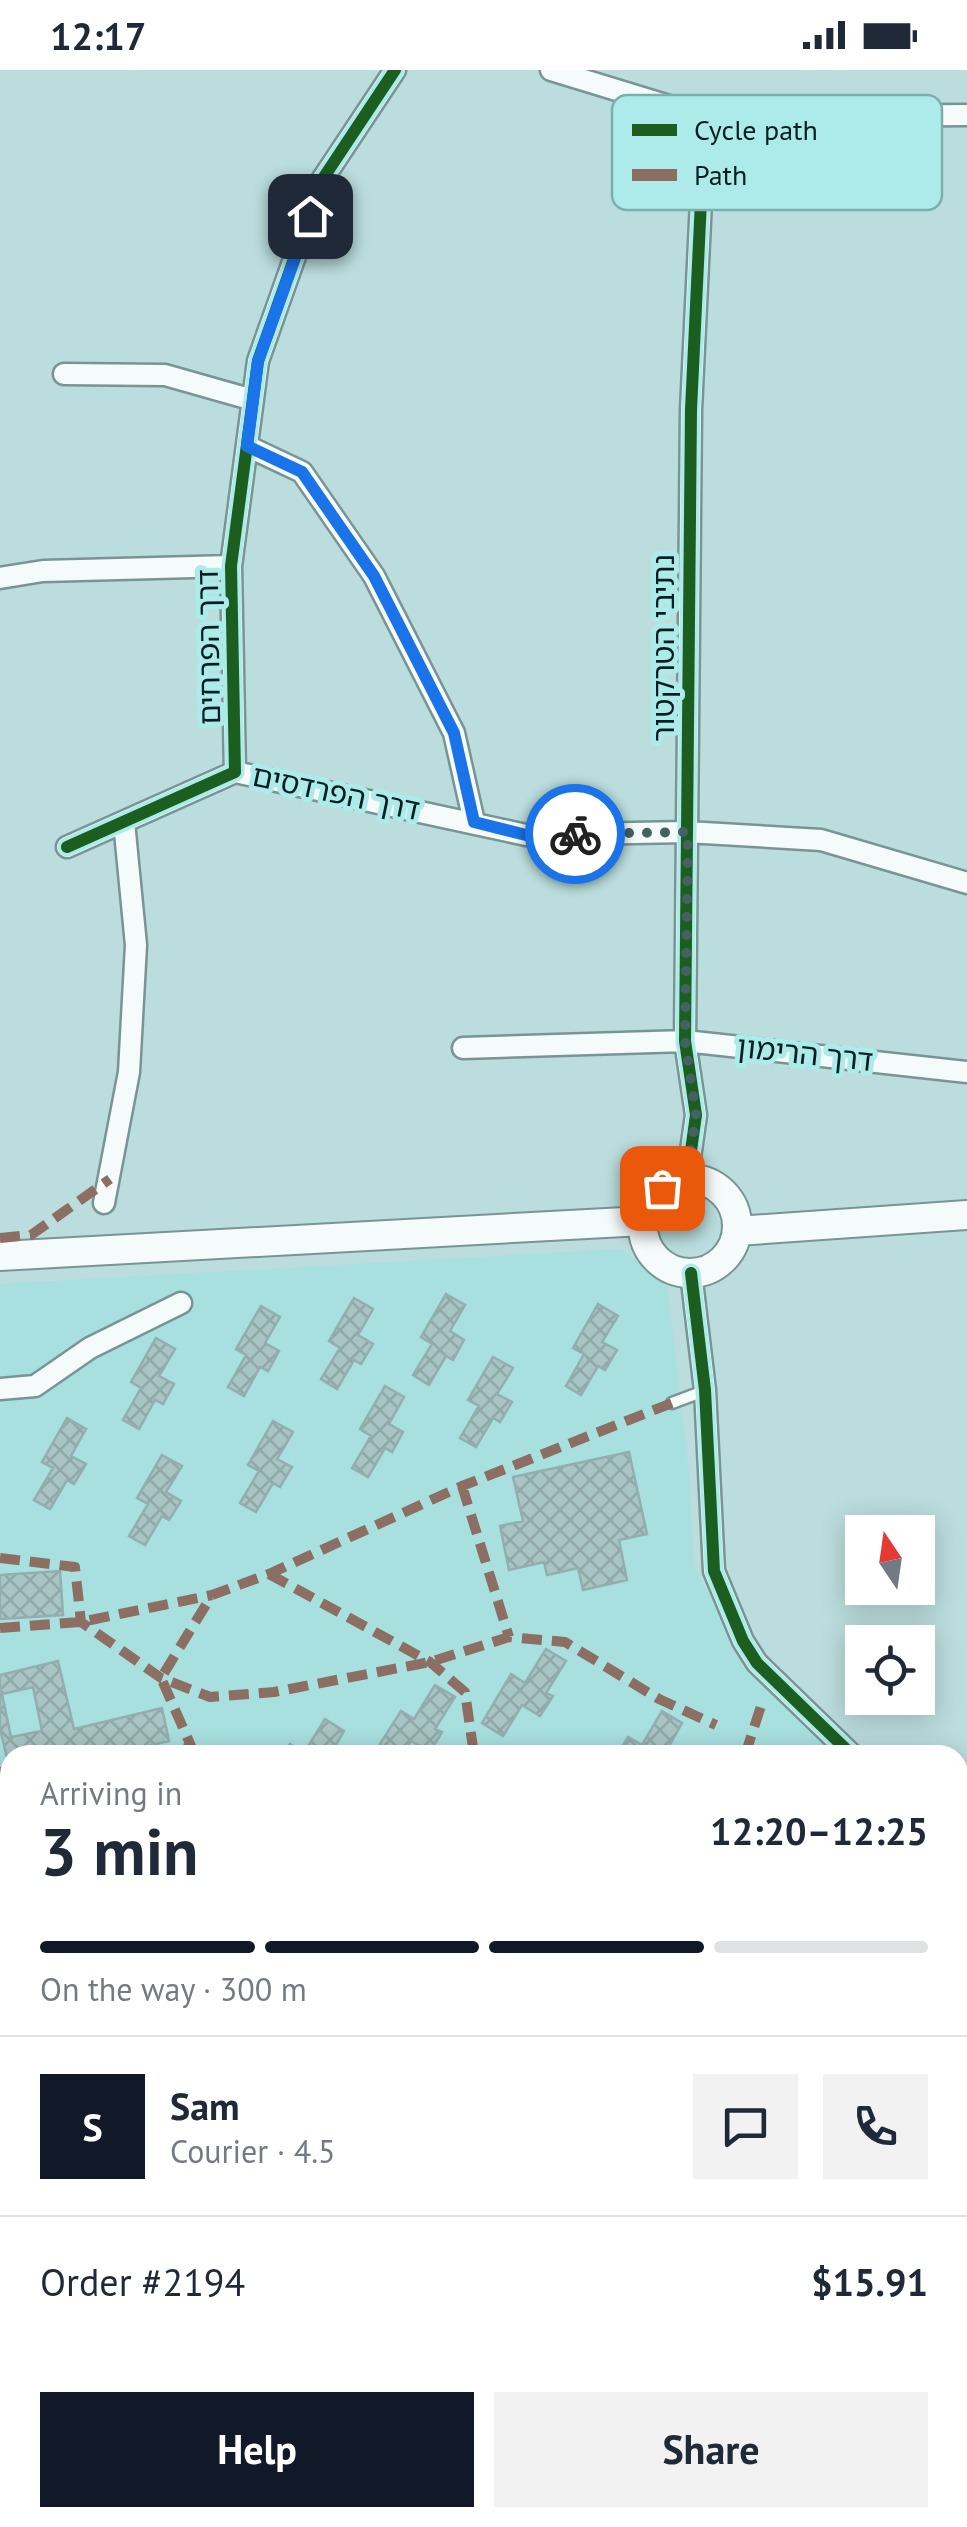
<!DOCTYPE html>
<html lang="en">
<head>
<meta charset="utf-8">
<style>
	body { margin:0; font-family:"PT Sans","Noto Sans Hebrew",sans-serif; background:#f2f2f3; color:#1f2937; height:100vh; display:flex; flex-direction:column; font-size:38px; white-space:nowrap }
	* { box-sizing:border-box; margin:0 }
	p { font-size:32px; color:#747a83 }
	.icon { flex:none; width:55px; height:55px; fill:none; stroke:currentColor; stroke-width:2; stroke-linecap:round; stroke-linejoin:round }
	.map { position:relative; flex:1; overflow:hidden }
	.panel { position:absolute; left:0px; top:1675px; width:968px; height:782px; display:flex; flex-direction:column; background:#fff; border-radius:30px 30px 0 0; box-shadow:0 5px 25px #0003 }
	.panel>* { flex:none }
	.needle { width:65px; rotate:347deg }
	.controls { position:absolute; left:845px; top:1445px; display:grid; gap:20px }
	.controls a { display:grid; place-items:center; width:90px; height:90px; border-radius:0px; background:#fff; box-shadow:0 5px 25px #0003; font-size:50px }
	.pin { position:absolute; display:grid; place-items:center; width:85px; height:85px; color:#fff; margin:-42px; border-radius:20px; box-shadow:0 5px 15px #0006 }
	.courier { position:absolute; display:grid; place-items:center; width:100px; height:100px; margin:-50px; border:8px solid #1a73e8; border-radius:50%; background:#fff; color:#222; box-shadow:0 2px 12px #0007 }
	.head em { font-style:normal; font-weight:700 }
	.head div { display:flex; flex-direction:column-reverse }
	.head { display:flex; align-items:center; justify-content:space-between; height:170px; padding:0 40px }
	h1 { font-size:65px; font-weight:700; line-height:75px }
	.bar { display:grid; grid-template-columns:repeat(4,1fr); gap:15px 10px; align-content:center; height:120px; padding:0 40px }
	.bar i { height:12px; border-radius:8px; background:#e0e1e3 }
	.bar .selected { background:#111827 }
	.bar p { grid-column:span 4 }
	.line { display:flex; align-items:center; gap:25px; padding:0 40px; border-top:2px solid #e0e1e3 }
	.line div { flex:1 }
	.round { display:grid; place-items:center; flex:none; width:105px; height:105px; border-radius:0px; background:#f2f2f3 }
	.button { display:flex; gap:20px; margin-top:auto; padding:20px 40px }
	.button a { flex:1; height:115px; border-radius:0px; background:#111827; color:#fff; font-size:40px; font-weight:700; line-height:115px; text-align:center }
	.button a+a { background:#f2f2f3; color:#1f2937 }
	.status { display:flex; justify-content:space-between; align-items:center; height:70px; padding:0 50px; background:#fff; direction:ltr }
	.status svg { height:28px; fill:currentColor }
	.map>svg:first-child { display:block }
</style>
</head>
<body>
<div class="status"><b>12:17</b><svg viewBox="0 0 49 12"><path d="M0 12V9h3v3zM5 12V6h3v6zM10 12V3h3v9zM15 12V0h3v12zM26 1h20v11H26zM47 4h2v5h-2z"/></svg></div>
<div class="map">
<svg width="967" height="2457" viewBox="0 0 967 2457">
	<defs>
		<pattern id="building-cross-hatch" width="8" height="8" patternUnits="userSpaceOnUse" patternTransform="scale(2.5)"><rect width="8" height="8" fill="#a9c4c4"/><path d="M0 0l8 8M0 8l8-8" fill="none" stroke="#90a8a8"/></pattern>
	</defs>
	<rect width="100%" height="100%" fill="#bdd"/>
	<path fill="#a8dfdf" d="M 621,1179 L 667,1214 L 689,1404 L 694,1497 L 751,1598 L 838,1685 L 10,1685 L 10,1966 L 0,1964 L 0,1214 Z"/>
	<path fill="url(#building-cross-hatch)" stroke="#93aeae" stroke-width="2.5" fill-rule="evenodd" d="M 446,1224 L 465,1235 L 450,1261 L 464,1270 L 453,1290 L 446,1286 L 429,1315 L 413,1305 L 432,1274 L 421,1267 Z
		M 354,1228 L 373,1239 L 358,1265 L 373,1274 L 361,1294 L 354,1290 L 337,1319 L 321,1309 L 340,1278 L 329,1271 Z
		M 598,1234 L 618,1246 L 602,1272 L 617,1280 L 605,1300 L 598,1296 L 581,1325 L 566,1316 L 584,1284 L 573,1278 Z
		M 261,1236 L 280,1247 L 265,1273 L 279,1281 L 268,1301 L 260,1297 L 244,1326 L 228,1317 L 246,1285 L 236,1279 Z
		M 156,1268 L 175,1279 L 159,1306 L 174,1314 L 163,1334 L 155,1330 L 139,1359 L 123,1350 L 141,1318 L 131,1312 Z
		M 493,1287 L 513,1298 L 497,1324 L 512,1332 L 500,1352 L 493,1348 L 476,1377 L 460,1368 L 479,1336 L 468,1330 Z
		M 385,1316 L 404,1327 L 389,1354 L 403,1362 L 392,1382 L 385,1378 L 368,1407 L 352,1398 L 371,1366 L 360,1359 Z
		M 67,1348 L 86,1359 L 71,1386 L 86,1394 L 74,1414 L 67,1410 L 50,1439 L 34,1430 L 53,1398 L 42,1392 Z
		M 273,1351 L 293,1362 L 277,1389 L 292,1397 L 280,1417 L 273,1413 L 256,1442 L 240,1433 L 259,1401 L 248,1395 Z
		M 629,1382 L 647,1464 L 619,1470 L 627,1510 L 583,1520 L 578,1498 L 547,1505 L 544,1492 L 509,1500 L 500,1456 L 523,1451 L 513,1407 Z
		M 162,1385 L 182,1396 L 166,1422 L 181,1431 L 169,1450 L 162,1446 L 145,1475 L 129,1466 L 148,1434 L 137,1428 Z
		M 60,1501 L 63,1545 L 0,1549 L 0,1505 Z
		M 546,1579 L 566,1591 L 546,1623 L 553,1626 L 540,1646 L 522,1635 L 503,1666 L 482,1653 L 511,1604 L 525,1613 Z
		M 58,1591 L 74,1659 L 162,1638 L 169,1671 L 110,1685 L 10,1685 L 10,1700 L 0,1659 L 0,1605 ZM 33,1617 L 42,1661 L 11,1667 L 2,1624 Z
		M 435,1615 L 455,1627 L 435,1659 L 442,1662 L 430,1682 L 411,1671 L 403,1685 L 373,1685 L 401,1641 L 414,1649 Z
		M 662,1641 L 682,1653 L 664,1685 L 617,1685 L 628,1667 L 642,1675 Z
		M 325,1649 L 344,1661 L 330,1685 L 284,1685 L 290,1674 L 304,1683 Z"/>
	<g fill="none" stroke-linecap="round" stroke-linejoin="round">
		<g stroke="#799494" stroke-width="15">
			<path id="service" d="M 672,1333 L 704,1321
				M 958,2278 L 967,2281"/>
		</g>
		<g stroke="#799494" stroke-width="25">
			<path id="minor" d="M 551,0 L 705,47 L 967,45
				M 64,304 L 165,305 L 253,330
				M 247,376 L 302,402 L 374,506 L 454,663 L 474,752
				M 0,508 L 43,501 L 231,496
				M 235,702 L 526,765 L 687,762 L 821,770 L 967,813
				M 67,777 L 235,702 L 231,496 L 258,291 L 322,110 L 395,0
				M 463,978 L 685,971 L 967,1002
				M 687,1109 L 696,1045 L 685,971 L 691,340 L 705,47
				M 104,1133 L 129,1002 L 136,875 L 124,752
				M 691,1203 L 705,1320 L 714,1501 L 743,1571 L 757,1593 L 852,1685
				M 0,1319 L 35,1316 L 90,1278 L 181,1233"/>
		</g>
		<g stroke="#799494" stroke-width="32">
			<path id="secondary" d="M643 1156a47 47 0 1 1 94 0a47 47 0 1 1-94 0Z
				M 737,1161 L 967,1145
				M 0,1186 L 643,1151"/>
		</g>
		<use href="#service" stroke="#f5fafa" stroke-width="10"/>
		<use href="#minor" stroke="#f5fafa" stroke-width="20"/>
		<use href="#secondary" stroke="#f5fafa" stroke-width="28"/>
		<path stroke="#8d6e63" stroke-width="10" stroke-dasharray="20 10" stroke-linecap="butt" d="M 0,1168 L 31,1165 L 110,1109
			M 462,1416 L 509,1567
			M 0,1488 L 75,1497 L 81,1552 L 161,1608 L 210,1627 L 274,1622 L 430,1592 L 509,1567 L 565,1572 L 659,1629 L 716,1655
			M 269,1504 L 430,1592 L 465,1622 L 474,1685
			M 0,1558 L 81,1552 L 212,1525
			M 155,1685 L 191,1677
			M 195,1685 L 161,1608 L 212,1525 L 269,1504 L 462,1416 L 672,1333
			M 745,1685 L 762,1633
			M 0,1697 L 10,1749
			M 0,1816 L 5,1815 L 10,1770
			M 0,2212 L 10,2216
			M 70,2448 L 72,2457"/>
		<g stroke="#adebea" stroke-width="19">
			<path id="cycleway" d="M 67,777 L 235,702 L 231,496 L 258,291 L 322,110 L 395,0
				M 687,1109 L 696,1045 L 685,971 L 691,340 L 705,47
				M 691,1203 L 705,1320 L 714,1501 L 743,1571 L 757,1593 L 852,1685"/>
		</g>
		<use href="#cycleway" stroke="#1b5e20" stroke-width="12"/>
	</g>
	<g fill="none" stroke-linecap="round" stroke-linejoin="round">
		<path stroke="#456262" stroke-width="10" stroke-dasharray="0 18" d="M 575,764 L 688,762 L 685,971 L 696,1045 L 687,1109 L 662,1118"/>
		<path stroke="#1a73e8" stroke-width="12" d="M 310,146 L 258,291 L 247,376 L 302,402 L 374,506 L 454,663 L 474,752 L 526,765 L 575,764"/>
	</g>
	<g text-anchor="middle" stroke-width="10" stroke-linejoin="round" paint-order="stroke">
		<g font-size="30" fill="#062020" stroke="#adebea">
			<text transform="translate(209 577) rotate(-91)" y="10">דרך הפרחים</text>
			<text transform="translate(664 578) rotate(-90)" y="10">נתיבי הטרקטור</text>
			<text transform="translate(336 723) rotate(12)" y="10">דרך הפרדסים</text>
			<text transform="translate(805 984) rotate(6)" y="10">דרך הרימון</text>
		</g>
	</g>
	<rect x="612" y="25" width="330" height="115" rx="15" fill="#adebea" stroke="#7baead" stroke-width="2.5"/>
	<rect x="632" y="54" width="45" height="12" fill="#1b5e20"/>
	<rect x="632" y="99" width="45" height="12" fill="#8d6e63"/>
	<g font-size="28" fill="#062020">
		<text x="694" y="70">Cycle path</text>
		<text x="694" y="115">Path</text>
	</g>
</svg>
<div class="controls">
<a><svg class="needle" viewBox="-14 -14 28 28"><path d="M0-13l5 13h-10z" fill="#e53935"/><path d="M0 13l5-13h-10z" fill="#747a83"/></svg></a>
<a><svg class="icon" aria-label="locate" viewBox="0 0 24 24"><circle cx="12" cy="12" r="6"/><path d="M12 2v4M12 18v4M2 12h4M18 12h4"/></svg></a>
</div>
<div class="pin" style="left:662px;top:1118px;background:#ea580c"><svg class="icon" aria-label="bag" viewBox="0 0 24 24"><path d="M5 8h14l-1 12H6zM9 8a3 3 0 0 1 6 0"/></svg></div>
<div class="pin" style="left:310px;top:146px;background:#1f2937"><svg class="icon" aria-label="home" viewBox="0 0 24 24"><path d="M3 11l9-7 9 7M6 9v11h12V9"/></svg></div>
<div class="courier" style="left:575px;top:764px"><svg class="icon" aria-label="bike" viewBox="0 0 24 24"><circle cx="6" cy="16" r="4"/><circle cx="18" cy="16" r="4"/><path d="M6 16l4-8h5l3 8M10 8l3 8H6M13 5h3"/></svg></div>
<section class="panel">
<div class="head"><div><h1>3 min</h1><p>Arriving in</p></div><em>12:20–12:25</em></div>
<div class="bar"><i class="selected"></i><i class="selected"></i><i class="selected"></i><i></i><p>On the way · 300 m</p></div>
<div class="line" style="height:180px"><b class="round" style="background:#111827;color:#fff">S</b><div><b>Sam</b><p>Courier · 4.5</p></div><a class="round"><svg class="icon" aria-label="chat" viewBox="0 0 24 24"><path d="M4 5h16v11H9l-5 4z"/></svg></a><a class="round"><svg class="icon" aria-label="phone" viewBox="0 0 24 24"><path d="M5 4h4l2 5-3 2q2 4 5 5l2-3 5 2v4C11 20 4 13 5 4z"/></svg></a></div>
<div class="line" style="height:130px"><div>Order #2194</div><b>$15.91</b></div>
<div class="button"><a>Help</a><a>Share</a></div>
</section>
</div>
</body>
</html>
